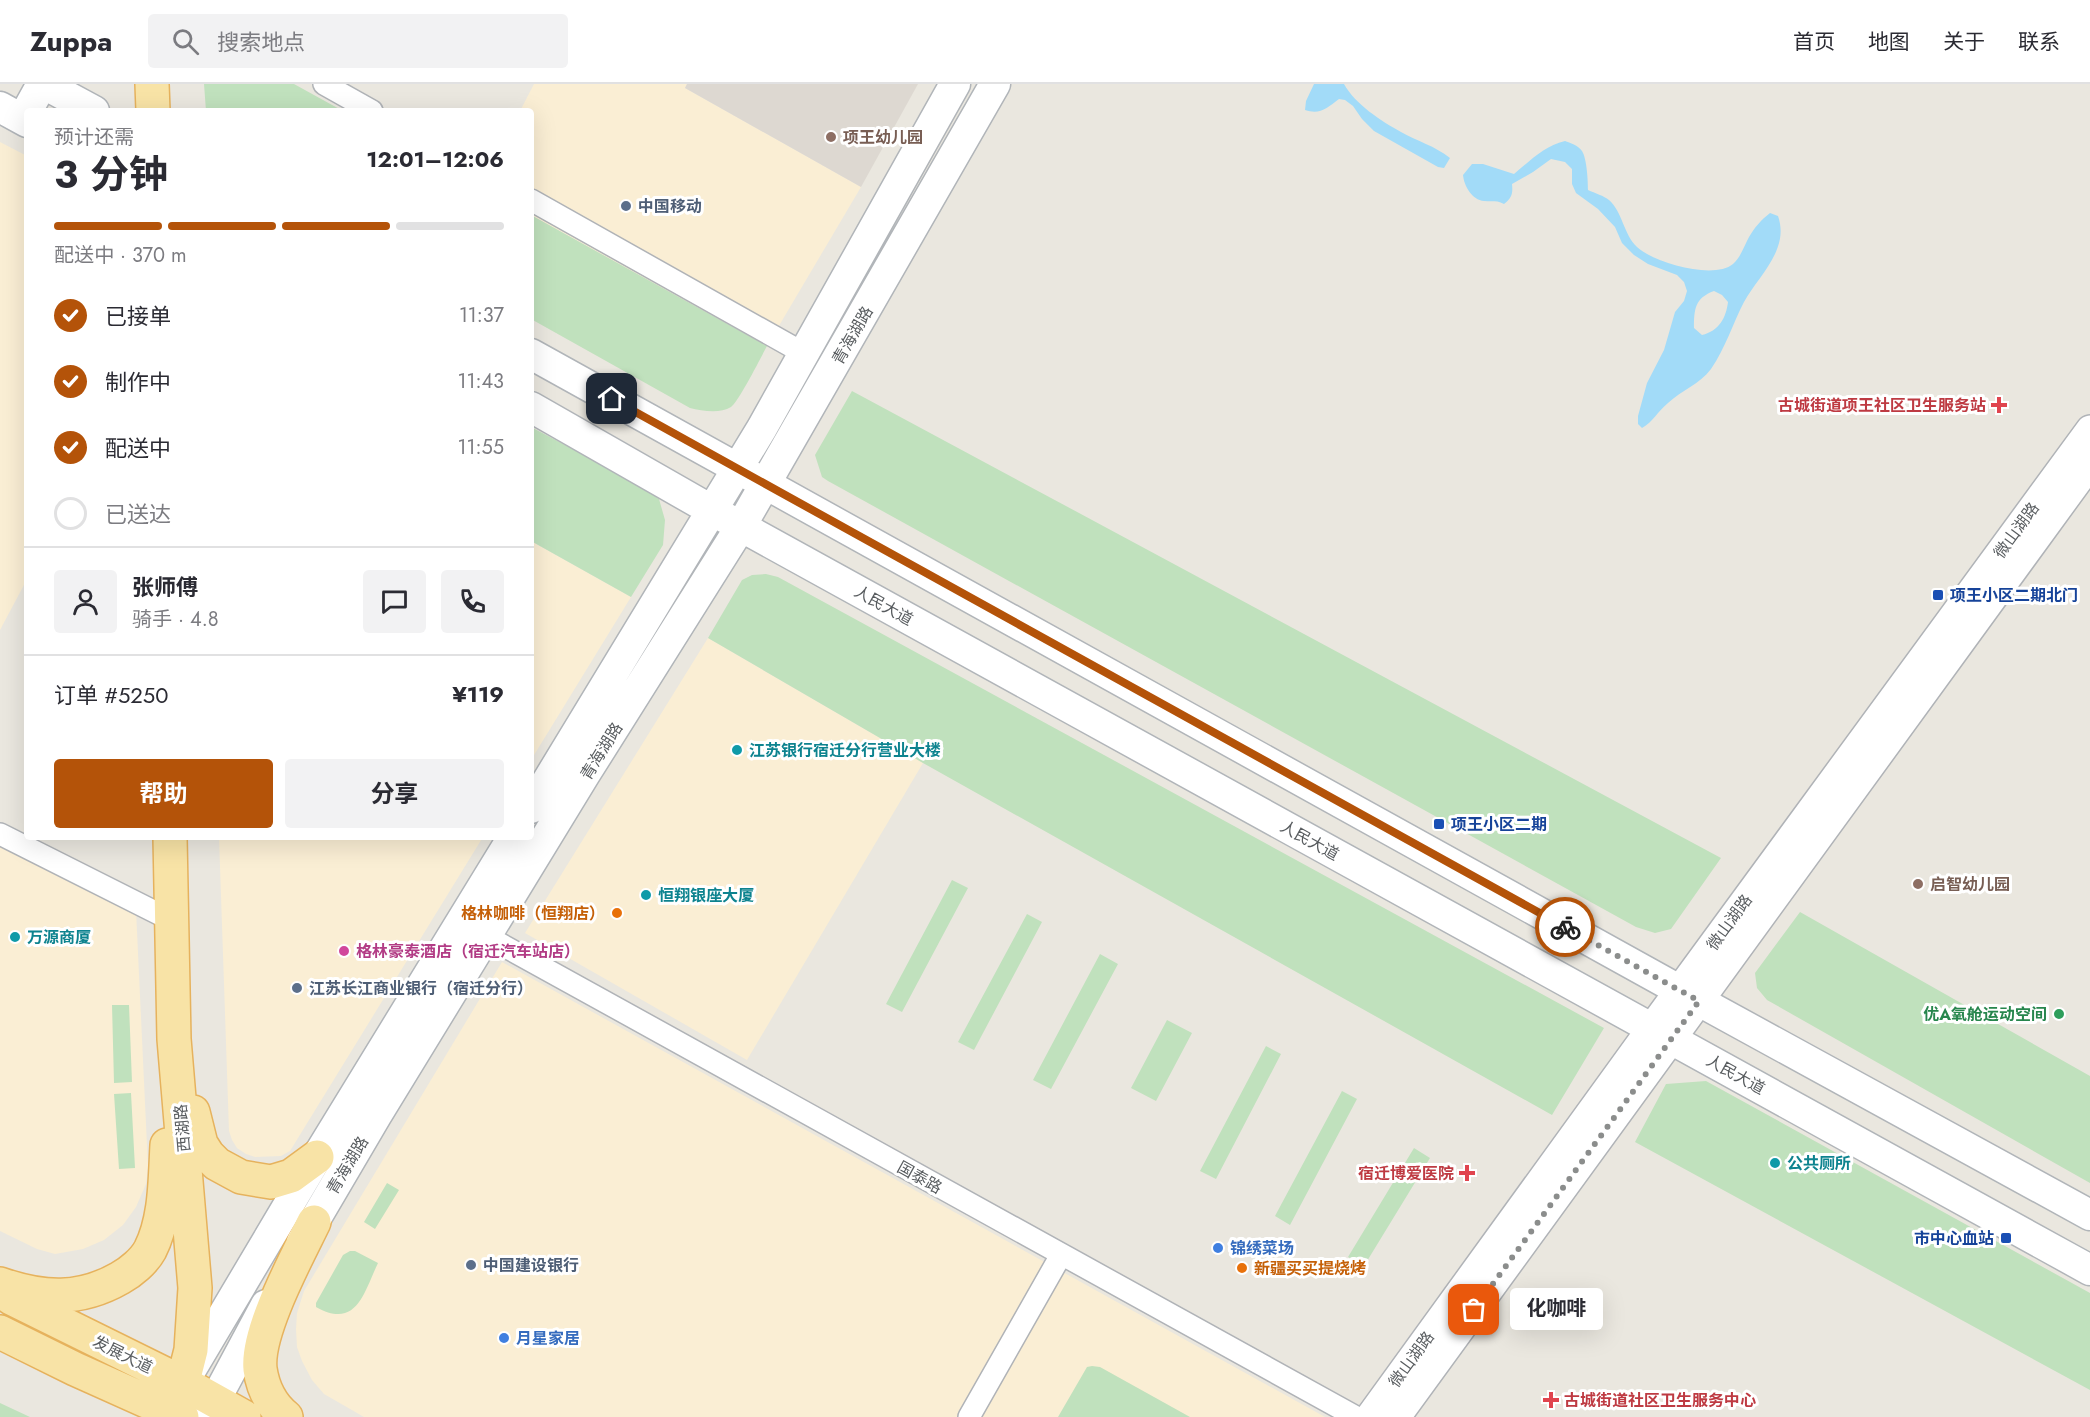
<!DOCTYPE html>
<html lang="zh">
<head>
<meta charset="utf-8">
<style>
	body { margin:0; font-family:Jost,"Noto Sans SC",sans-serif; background:#f2f2f3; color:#2b2b33; height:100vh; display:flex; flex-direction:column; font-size:22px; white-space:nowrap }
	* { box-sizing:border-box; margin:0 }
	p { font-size:20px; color:#7c7c81 }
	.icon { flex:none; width:33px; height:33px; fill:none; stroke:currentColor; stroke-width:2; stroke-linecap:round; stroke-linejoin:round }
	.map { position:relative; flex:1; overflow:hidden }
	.sheet { position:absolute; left:24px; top:24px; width:510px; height:732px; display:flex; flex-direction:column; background:#fff; border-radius:6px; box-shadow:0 6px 24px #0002 }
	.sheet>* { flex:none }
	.pin { position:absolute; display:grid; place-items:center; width:51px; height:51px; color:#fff; margin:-26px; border-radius:12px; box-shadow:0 3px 9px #0006 }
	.courier { position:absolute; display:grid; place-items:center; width:60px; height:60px; margin:-30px; border:4px solid #b45309; border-radius:50%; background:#fff; color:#222; box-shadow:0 2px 8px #0007 }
	.bubble { position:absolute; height:42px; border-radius:6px; background:#fff; box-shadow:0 6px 24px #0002; font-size:20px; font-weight:700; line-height:42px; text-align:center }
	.headline em { font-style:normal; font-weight:700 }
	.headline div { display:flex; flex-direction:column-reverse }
	.headline { display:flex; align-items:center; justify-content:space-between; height:102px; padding:0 30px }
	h1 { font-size:39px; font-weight:700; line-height:45px }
	.bar { display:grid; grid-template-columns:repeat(4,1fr); gap:9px 6px; align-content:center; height:72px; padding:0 30px }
	.bar i { height:8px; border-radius:4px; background:#e1e1e2 }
	.bar .active { background:#b45309 }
	.bar p { grid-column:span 4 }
	.line { display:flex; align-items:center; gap:15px; padding:0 30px; border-top:2px solid #e1e1e2 }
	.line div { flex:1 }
	.round { display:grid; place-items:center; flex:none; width:63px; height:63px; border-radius:6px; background:#f2f2f3 }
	ol { padding:0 30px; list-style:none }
	li { display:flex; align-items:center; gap:18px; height:66px }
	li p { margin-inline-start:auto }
	li .icon { padding:6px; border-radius:50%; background:#b45309; color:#fff; stroke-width:4 }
	li:last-child { color:#7c7c81 }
	li i { width:33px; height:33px; border:3px solid #e1e1e2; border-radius:50% }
	.button { display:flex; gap:12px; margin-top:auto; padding:12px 30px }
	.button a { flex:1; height:69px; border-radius:6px; background:#b45309; color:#fff; font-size:24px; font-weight:700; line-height:69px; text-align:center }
	.button a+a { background:#f2f2f3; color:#2b2b33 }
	header { display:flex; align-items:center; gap:36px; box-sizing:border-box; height:84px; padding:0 30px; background:#fff; border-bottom:2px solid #e1e1e2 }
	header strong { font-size:28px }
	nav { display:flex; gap:33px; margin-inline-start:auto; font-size:21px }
	.search { width:420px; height:54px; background:#f2f2f3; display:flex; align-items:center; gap:15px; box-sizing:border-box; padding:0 21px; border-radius:6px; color:#7c7c81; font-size:22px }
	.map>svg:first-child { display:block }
</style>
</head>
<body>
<header>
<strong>Zuppa</strong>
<div class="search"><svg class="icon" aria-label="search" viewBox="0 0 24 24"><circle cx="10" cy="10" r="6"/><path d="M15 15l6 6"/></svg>搜索地点</div>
<nav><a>首页</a><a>地图</a><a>关于</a><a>联系</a></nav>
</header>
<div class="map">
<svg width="2090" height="1333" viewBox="0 0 2090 1333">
	<rect width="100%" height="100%" fill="#eae7df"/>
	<path fill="#faeed4" d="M 534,0 L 687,0 L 685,4 L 861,103 L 767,262 L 531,131 L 531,27 L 520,27 Z
		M 0,58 L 27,72 L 27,500 L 25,499 L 0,546 Z
		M 531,457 L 631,513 L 531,676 Z
		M 708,554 L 923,679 L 747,976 L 525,849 Z
		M 219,753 L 483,753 L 290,1067 L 281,1072 L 255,1073 L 246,1070 L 237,1064 L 232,1056 L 229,1047 Z
		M 0,759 L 136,826 L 148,1083 L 146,1100 L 136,1123 L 123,1141 L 104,1156 L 83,1165 L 55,1170 L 37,1165 L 0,1147 Z
		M 502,878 L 1325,1333 L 364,1333 L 324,1310 L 312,1296 L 302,1277 L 297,1263 L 296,1245 L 297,1229 L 304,1207 Z"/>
	<path fill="#ddd8d1" d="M 687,0 L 918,0 L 861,103 L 685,4 Z"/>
	<path fill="#c0e1bd" d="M 204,0 L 294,0 L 343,27 L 206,27 Z
		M 531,131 L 767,262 C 761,273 739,317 731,323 C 720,330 702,327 690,324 L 531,235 Z
		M 852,307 L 1721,774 L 1671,845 L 1655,849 L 1636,843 L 828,397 L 822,393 L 815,371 Z
		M 531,343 L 637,399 L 659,415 L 665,436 L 663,461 L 631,513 L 531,457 Z
		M 766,490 L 778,493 L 1604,944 L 1552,1031 L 923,679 L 708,554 L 742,496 L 752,491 Z
		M 952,796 L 968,804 L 902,928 L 886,920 Z
		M 1800,828 L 2090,992 L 2090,1099 L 1767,916 L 1757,904 L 1755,889 Z
		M 1027,830 L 1042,838 L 974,966 L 958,958 Z
		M 1100,870 L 1118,880 L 1051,1005 L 1033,996 Z
		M 112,921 L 129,921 L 132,998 L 114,999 Z
		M 1167,936 L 1192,949 L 1156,1017 L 1131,1004 Z
		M 1266,962 L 1281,970 L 1216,1095 L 1200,1087 Z
		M 1706,997 L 2090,1209 L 2090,1306 L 1635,1058 L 1666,1000 Z
		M 1342,1007 L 1357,1015 L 1290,1141 L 1275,1132 Z
		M 131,1009 L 135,1084 L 119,1085 L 114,1010 Z
		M 1414,1064 L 1430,1074 L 1364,1182 L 1348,1173 Z
		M 387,1099 L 399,1106 L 375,1145 L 364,1138 Z
		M 350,1167 L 355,1167 L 378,1179 C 364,1208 357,1246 316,1223 L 316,1219 L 343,1171 Z
		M 1092,1282 L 1100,1283 L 1190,1333 L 1058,1333 L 1087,1283 Z
		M 0,1319 L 30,1333 L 0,1333 Z"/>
	<path fill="#a2dbf8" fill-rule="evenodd" d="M 1314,0 L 1344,0 C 1355,20 1381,37 1401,48 C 1417,57 1435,62 1450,74 L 1444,84 L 1438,83 L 1374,47 L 1362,35 L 1353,22 L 1345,16 L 1339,15 C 1327,24 1320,31 1305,26 L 1306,17 Z
		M 1565,57 C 1570,59 1578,61 1582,67 C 1587,75 1588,97 1588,106 C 1595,109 1604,112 1609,116 C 1622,127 1624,151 1637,163 C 1654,179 1714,196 1733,180 C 1741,173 1744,162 1749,153 C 1755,143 1761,136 1770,129 L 1778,132 C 1790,166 1758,192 1744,218 C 1733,239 1725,265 1711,285 C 1700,300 1682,306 1668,319 C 1658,327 1653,338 1642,344 L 1638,340 L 1638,332 L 1647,299 L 1664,266 L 1675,228 L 1684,217 L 1687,207 L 1684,198 L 1677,191 L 1648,180 L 1634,171 L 1622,159 L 1615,143 L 1598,125 L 1576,109 L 1572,100 L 1572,85 L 1565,78 L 1551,75 L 1533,88 L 1512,100 C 1513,109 1512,114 1504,120 C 1497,116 1492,118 1484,117 C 1472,116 1464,102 1463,91 L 1472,80 L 1483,80 L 1514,90 C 1530,77 1544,62 1565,57 ZM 1714,207 L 1722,211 L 1728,218 C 1726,234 1719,247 1702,251 L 1694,244 C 1694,225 1695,214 1714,207 Z"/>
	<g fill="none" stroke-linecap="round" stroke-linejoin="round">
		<g stroke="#b0b3b7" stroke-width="24">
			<path id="minor" d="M 324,0 L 372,27
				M 531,116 L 805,270
				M 0,750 L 171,836
				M 486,852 L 1356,1333
				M 969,1333 L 1061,1171"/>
		</g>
		<g stroke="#b0b3b7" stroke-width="30">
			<path id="tertiary" d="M 1369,1333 L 1651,944 L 2090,345
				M 1397,1333 L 2090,381"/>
		</g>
		<g stroke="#b1b5b9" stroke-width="33">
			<path id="secondary" d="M 44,0 L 94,27
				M 0,23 L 27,38
				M 27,27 L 42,0
				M 531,270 L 1679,906 L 2090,1131
				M 531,323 L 713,427 L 2090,1186
				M 531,724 L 762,344 L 955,0
				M 302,1158 L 376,1032 L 585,690 L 741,442 L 995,0
				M 187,1292 L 317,1073 L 513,753
				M 206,1333 L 266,1221"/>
		</g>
		<g stroke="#e6b25d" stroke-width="36">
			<path id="primary" d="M 152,0 L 153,27
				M 170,753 L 174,955 L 195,1204 L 191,1266 L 174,1333
				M 193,1028 L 201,1060 L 208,1071 L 217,1080 L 241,1093 L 271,1098 L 291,1092 L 317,1073
				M 0,1200 C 43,1215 80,1217 120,1194 C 131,1188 144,1177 150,1166 C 166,1135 165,1095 167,1061
				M 11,1214 L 183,1299 L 244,1333
				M 0,1248 L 75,1285 L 182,1333
				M 286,1333 C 271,1321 263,1305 260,1285 C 256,1248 297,1173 314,1138"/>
		</g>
		<use href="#minor" stroke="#fff" stroke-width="21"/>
		<use href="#tertiary" stroke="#fff" stroke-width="27"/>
		<use href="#secondary" stroke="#fff" stroke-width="30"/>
		<use href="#primary" stroke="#f8e3a6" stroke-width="33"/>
	</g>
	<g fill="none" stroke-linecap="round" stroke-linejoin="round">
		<path stroke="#8b8d8c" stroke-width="6" stroke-dasharray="0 10.8" d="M 1474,1226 L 1699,917 L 1565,843"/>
		<path stroke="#b45309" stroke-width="8" d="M 612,315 L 1565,843"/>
	</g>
	<g fill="#8d6e63" stroke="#fff" stroke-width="2">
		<circle cx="831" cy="53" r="6"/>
		<circle cx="1918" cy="800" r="6"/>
	</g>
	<g fill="#5c6f8a" stroke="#fff" stroke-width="2">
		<circle cx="626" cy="122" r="6"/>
		<circle cx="297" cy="904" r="6"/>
		<circle cx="471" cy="1181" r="6"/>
	</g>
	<g fill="#e0444e" stroke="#fff" stroke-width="2">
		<path d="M1996 312h6v6h6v6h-6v6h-6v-6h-6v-6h6z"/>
		<path d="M1464 1080h6v6h6v6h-6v6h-6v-6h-6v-6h6z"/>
		<path d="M1548 1307h6v6h6v6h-6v6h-6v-6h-6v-6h6z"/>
	</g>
	<g fill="#1a4fb4" stroke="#fff" stroke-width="2">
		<rect x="1932" y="505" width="12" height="12" rx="3"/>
		<rect x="1433" y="734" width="12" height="12" rx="3"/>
		<rect x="2000" y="1148" width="12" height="12" rx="3"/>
	</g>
	<g fill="#0f9aa8" stroke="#fff" stroke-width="2">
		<circle cx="737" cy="666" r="6"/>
		<circle cx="646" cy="811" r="6"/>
		<circle cx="15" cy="853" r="6"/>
		<circle cx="1775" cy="1079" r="6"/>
	</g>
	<g fill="#e8710a" stroke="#fff" stroke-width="2">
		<circle cx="617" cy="829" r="6"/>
		<circle cx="1242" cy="1184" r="6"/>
	</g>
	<circle fill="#d1479c" stroke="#fff" stroke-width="2" cx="344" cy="867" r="6"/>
	<circle fill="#2e9e5b" stroke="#fff" stroke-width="2" cx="2059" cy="930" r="6"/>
	<g fill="#3f7fe0" stroke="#fff" stroke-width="2">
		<circle cx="1218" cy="1164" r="6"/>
		<circle cx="504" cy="1254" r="6"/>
	</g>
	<g text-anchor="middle" stroke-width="6" stroke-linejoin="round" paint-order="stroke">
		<g font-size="16" font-weight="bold" fill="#785e54" stroke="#fff" text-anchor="start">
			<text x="843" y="59">项王幼儿园</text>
			<text x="1930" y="806">启智幼儿园</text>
		</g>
		<g font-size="16" font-weight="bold" fill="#4e5e75" stroke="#fff" text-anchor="start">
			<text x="638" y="128">中国移动</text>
			<text x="309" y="910">江苏长江商业银行（宿迁分行）</text>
			<text x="483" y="1187">中国建设银行</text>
		</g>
		<g font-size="16" fill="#585c5f" stroke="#fff">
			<text transform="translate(852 251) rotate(-60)" y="6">青海湖路</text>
			<text transform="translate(2016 446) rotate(-54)" y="6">微山湖路</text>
			<text transform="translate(884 521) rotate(29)" y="6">人民大道</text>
			<text transform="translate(601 667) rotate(-58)" y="6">青海湖路</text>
			<text transform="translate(1310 756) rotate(29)" y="6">人民大道</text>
			<text transform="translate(1729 838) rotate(-54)" y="6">微山湖路</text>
			<text transform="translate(1736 990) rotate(29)" y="6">人民大道</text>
			<text transform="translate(182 1044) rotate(-95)" y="6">西湖路</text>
			<text transform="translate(347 1081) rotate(-59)" y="6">青海湖路</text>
			<text transform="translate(920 1093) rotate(29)" y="6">国泰路</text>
			<text transform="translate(123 1270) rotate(26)" y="6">发展大道</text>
			<text transform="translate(1411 1275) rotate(-54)" y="6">微山湖路</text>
		</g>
		<g font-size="16" font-weight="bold" fill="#be3a42" stroke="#fff" text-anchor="end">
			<text x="1986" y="327">古城街道项王社区卫生服务站</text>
			<text x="1454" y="1095">宿迁博爱医院</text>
			<text x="1564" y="1322" text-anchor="start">古城街道社区卫生服务中心</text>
		</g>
		<g font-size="16" font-weight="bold" fill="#164399" stroke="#fff" text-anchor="start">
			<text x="1950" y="517">项王小区二期北门</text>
			<text x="1451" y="746">项王小区二期</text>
			<text x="1994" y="1160" text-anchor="end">市中心血站</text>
		</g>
		<g font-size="16" font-weight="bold" fill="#0d838f" stroke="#fff" text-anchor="start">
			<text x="749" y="672">江苏银行宿迁分行营业大楼</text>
			<text x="658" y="817">恒翔银座大厦</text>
			<text x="27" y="859">万源商厦</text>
			<text x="1787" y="1085">公共厕所</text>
		</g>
		<g font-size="16" font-weight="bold" fill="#c56008" stroke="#fff" text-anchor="end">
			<text x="605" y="835">格林咖啡（恒翔店）</text>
			<text x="1254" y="1190" text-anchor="start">新疆买买提烧烤</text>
		</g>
		<g font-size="16" font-weight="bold" fill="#b23c85" stroke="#fff" text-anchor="start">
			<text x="356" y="873">格林豪泰酒店（宿迁汽车站店）</text>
		</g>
		<g font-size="16" font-weight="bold" fill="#27864d" stroke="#fff" text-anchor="end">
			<text x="2047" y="936">优A氧舱运动空间</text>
		</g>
		<g font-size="16" font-weight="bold" fill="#366cbe" stroke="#fff" text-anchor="start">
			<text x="1230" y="1170">锦绣菜场</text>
			<text x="516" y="1260">月星家居</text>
		</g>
	</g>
</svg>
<div class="pin" style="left:1474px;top:1226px;background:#ea580c"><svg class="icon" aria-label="bag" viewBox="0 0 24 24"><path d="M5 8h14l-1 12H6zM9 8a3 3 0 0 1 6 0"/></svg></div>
<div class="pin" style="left:612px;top:315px;background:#1f2937"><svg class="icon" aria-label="home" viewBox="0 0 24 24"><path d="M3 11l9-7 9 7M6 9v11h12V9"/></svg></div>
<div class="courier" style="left:1565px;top:843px"><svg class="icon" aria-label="bike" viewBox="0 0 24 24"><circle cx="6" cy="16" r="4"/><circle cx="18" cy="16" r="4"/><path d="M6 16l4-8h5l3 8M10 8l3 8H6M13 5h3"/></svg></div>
<div class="bubble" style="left:1510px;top:1204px;width:93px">化咖啡</div>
<section class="sheet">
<div class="headline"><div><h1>3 分钟</h1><p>预计还需</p></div><em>12:01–12:06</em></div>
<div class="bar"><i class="active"></i><i class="active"></i><i class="active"></i><i></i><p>配送中 · 370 m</p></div>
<ol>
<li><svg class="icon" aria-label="check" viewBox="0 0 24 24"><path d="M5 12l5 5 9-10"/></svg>已接单<p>11:37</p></li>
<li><svg class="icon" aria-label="check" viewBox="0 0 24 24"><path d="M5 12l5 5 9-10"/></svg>制作中<p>11:43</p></li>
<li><svg class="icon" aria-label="check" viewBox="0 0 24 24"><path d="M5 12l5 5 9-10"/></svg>配送中<p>11:55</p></li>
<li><i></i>已送达</li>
</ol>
<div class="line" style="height:108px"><a class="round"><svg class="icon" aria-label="person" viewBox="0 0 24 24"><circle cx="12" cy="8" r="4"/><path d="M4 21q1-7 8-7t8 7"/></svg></a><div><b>张师傅</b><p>骑手 · 4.8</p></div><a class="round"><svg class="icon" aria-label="chat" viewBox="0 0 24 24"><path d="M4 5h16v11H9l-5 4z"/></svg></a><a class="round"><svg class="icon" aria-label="phone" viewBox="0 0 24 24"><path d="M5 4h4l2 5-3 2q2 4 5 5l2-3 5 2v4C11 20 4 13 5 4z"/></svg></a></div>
<div class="line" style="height:78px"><div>订单 #5250</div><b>¥119</b></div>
<div class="button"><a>帮助</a><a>分享</a></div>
</section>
</div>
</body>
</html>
